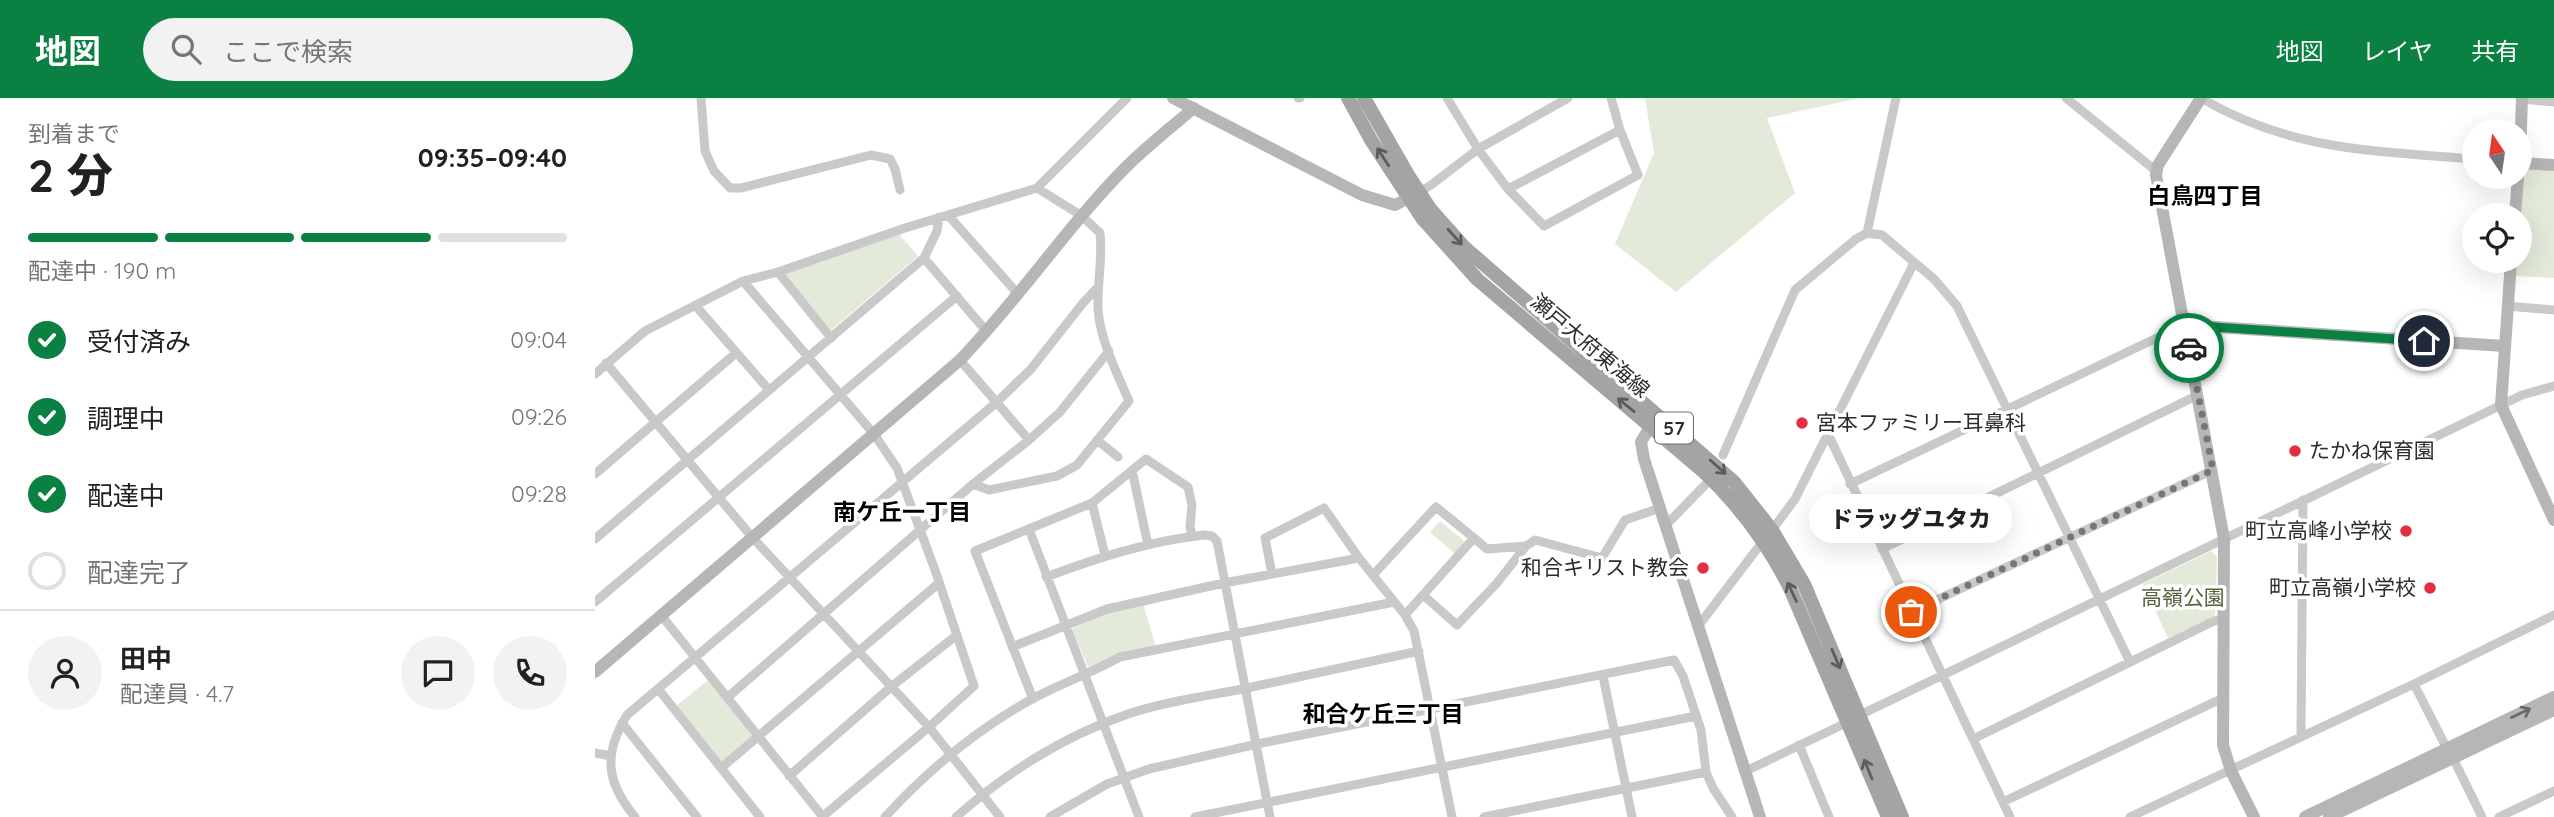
<!DOCTYPE html>
<html lang="ja">
<head>
<meta charset="utf-8">
<style>
	body { margin:0; font-family:Quicksand,"Noto Sans JP",sans-serif; background:#f2f2f2; color:#202124; height:100vh; display:flex; flex-direction:column; font-size:26px; white-space:nowrap }
	* { box-sizing:border-box; margin:0 }
	p { font-size:23px; color:#757577 }
	.icon { flex:none; width:38px; height:38px; fill:none; stroke:currentColor; stroke-width:2; stroke-linecap:round; stroke-linejoin:round }
	.map { position:relative; flex:1; overflow:hidden }
	.details { display:flex; flex-direction:column; background:#fff; width:595px }
	.details>* { flex:none }
	.needle { width:46px; rotate:347deg }
	.controls { position:absolute; left:1867px; top:21px; display:grid; gap:14px }
	.controls a { display:grid; place-items:center; width:70px; height:70px; border-radius:50%; background:#fff; box-shadow:0 7px 28px #0002; font-size:35px }
	.pin { position:absolute; display:grid; place-items:center; width:60px; height:60px; color:#fff; margin:-30px; border:4px solid #fff; border-radius:50%; box-shadow:0 2px 7px #0007 }
	.courier { position:absolute; display:grid; place-items:center; width:70px; height:70px; margin:-35px; border:5px solid #0b8043; border-radius:50%; background:#fff; color:#222; box-shadow:0 2px 9px #0007 }
	.bubble { position:absolute; height:49px; border-radius:24px; background:#fff; box-shadow:0 7px 28px #0002; font-size:23px; font-weight:800; line-height:49px; text-align:center }
	.overview em { font-style:normal; font-weight:800 }
	.overview div { display:flex; flex-direction:column-reverse }
	.overview { display:flex; align-items:center; justify-content:space-between; height:119px; padding:0 28px }
	h1 { font-size:46px; font-weight:800; line-height:52px }
	.bar { display:grid; grid-template-columns:repeat(4,1fr); gap:10px 7px; align-content:center; height:84px; padding:0 28px }
	.bar i { height:9px; border-radius:5px; background:#e0e0e0 }
	.bar .on { background:#0b8043 }
	.bar p { grid-column:span 4 }
	.line { display:flex; align-items:center; gap:18px; padding:0 28px; border-top:2px solid #e0e0e0 }
	.line div { flex:1 }
	.round { display:grid; place-items:center; flex:none; width:74px; height:74px; border-radius:37px; background:#f2f2f2 }
	ol { padding:0 28px; list-style:none }
	li { display:flex; align-items:center; gap:21px; height:77px }
	li p { margin-inline-start:auto }
	li .icon { padding:7px; border-radius:50%; background:#0b8043; color:#fff; stroke-width:4 }
	li:last-child { color:#757577 }
	li i { width:38px; height:38px; border:4px solid #e0e0e0; border-radius:50% }
	header { display:flex; align-items:center; gap:42px; box-sizing:border-box; height:98px; padding:0 35px; background:#0b8043; color:#fff }
	header strong { font-size:33px }
	nav { display:flex; gap:38px; margin-inline-start:auto; font-size:24px }
	.search { width:490px; height:63px; background:#f2f2f2; display:flex; align-items:center; gap:18px; box-sizing:border-box; padding:0 24px; border-radius:38px; color:#757577; font-size:26px }
	main { display:flex; flex:1; min-height:0 }
	.map>svg:first-child { display:block }
</style>
</head>
<body>
<header>
<strong>地図</strong>
<div class="search"><svg class="icon" aria-label="search" viewBox="0 0 24 24"><circle cx="10" cy="10" r="6"/><path d="M15 15l6 6"/></svg>ここで検索</div>
<nav><a>地図</a><a>レイヤ</a><a>共有</a></nav>
</header>
<main>
<section class="details">
<div class="overview"><div><h1>2 分</h1><p>到着まで</p></div><em>09:35–09:40</em></div>
<div class="bar"><i class="on"></i><i class="on"></i><i class="on"></i><i></i><p>配達中 · 190 m</p></div>
<ol>
<li><svg class="icon" aria-label="check" viewBox="0 0 24 24"><path d="M5 12l5 5 9-10"/></svg>受付済み<p>09:04</p></li>
<li><svg class="icon" aria-label="check" viewBox="0 0 24 24"><path d="M5 12l5 5 9-10"/></svg>調理中<p>09:26</p></li>
<li><svg class="icon" aria-label="check" viewBox="0 0 24 24"><path d="M5 12l5 5 9-10"/></svg>配達中<p>09:28</p></li>
<li><i></i>配達完了</li>
</ol>
<div class="line" style="height:126px"><a class="round"><svg class="icon" aria-label="person" viewBox="0 0 24 24"><circle cx="12" cy="8" r="4"/><path d="M4 21q1-7 8-7t8 7"/></svg></a><div><b>田中</b><p>配達員 · 4.7</p></div><a class="round"><svg class="icon" aria-label="chat" viewBox="0 0 24 24"><path d="M4 5h16v11H9l-5 4z"/></svg></a><a class="round"><svg class="icon" aria-label="phone" viewBox="0 0 24 24"><path d="M5 4h4l2 5-3 2q2 4 5 5l2-3 5 2v4C11 20 4 13 5 4z"/></svg></a></div>
</section>
<div class="map">
<svg width="1959" height="719" viewBox="0 0 1959 719">
	<rect width="100%" height="100%" fill="#fff"/>
	<path fill="#e3ead9" d="M 1050,0 L 1265,0 L 1172,20 L 1200,95 L 1081,194 L 1020,146 L 1059,55 Z
		M 1927,68 L 1959,71 L 1959,180 L 1921,178 L 1921,163 L 1925,163 L 1924,117 Z
		M 304,136 L 323,158 L 235,233 L 189,176 Z
		M 845,423 L 868,442 L 869,445 L 860,456 L 835,434 Z
		M 1616,453 L 1622,459 L 1620,518 L 1573,540 L 1548,486 Z
		M 548,506 L 561,549 L 524,558 L 493,569 L 477,531 L 512,515 Z
		M 113,582 L 157,636 L 156,641 L 130,665 L 125,664 L 81,608 Z"/>
	<g fill="none" stroke-linecap="round" stroke-linejoin="round">
		<path stroke="#c9c9c9" stroke-width="9" d="M 106,0 L 110,53 L 119,73 L 135,90 L 146,90 L 276,57 L 295,61 L 300,71 L 305,92
			M 703,0 L 705,0
			M 852,0 L 883,51 L 913,91 L 949,128 L 1043,77 L 1025,32 L 1016,0
			M 1471,0 L 1560,72
			M 1606,0 C 1695,53 1780,53 1880,61
			M 1927,1 L 1959,4
			M 913,91 L 1025,32
			M 821,96 L 836,87 L 883,51 L 973,0
			M 353,117 L 423,196
			M 1272,135 L 1301,0
			M 329,160 L 392,234
			M 183,174 L 236,240
			M 148,183 L 279,336 L 302,370 L 340,472 L 379,588 L 334,629 L 227,719
			M 100,207 L 174,292
			M 1912,208 L 1959,212
			M 365,262 L 434,342
			M 11,265 L 157,439 L 334,629 L 405,719
			M 0,276 L 50,233 L 148,183 L 183,174 L 310,130 L 442,90 L 532,0
			M 1233,336 L 1415,719
			M 502,342 L 523,359
			M 1128,357 L 1200,192 L 1261,141 L 1272,135 L 1287,137 L 1339,181 L 1362,208 L 1535,564
			M 537,372 L 553,447
			M 0,376 L 141,255
			M 378,386 L 394,392 L 462,378 L 482,367 L 534,303 C 522,275 505,242 503,211 C 502,185 508,160 505,135 L 487,118 L 442,90
			M 1255,386 L 1589,227
			M 497,405 L 510,457
			M 1071,427 L 1110,387
			M 434,431 L 544,719
			M 1177,432 L 1200,401 L 1319,165
			M 0,441 L 329,160 L 342,133 L 344,119
			M 1287,451 L 1603,297
			M 677,476 L 670,440 L 729,410 L 764,460 L 810,517 L 819,533 L 857,719
			M 778,477 L 841,409 L 879,440
			M 451,479 C 502,460 554,443 609,437 L 617,438 L 622,443 L 675,719
			M 828,497 L 862,527 L 902,485 L 931,448 L 940,442 L 1007,460 L 1030,422 L 1065,410
			M 0,504 L 362,198
			M 1316,514 L 1618,372
			M 66,517 L 228,719
			M 810,517 L 879,440 L 892,451 L 931,448
			M 1104,527 L 1168,443
			M 417,549 L 512,511 L 629,485 L 764,460
			M 1008,578 L 1037,719
			M 1819,586 L 1852,651
			M 64,592 L 165,719
			M 133,599 L 378,386 L 434,342 L 465,314 L 514,253
			M 438,601 L 380,453 L 497,405 L 551,361 L 593,389 L 597,407 L 595,429 L 597,438
			M 1265,617 L 1927,297 L 1959,288
			M 27,625 L 102,719
			M 1706,637 L 1708,402
			M 1378,641 L 1617,524 L 1629,520
			M 1204,647 L 1234,719
			M 0,655 L 16,658
			M 1858,660 L 1887,719
			M 126,670 L 344,485
			M 1151,673 L 1253,624
			M 194,678 L 297,588 L 362,537
			M 1408,704 L 1628,600
			M 40,719 C 11,684 8,656 32,617 L 402,304 L 436,271 L 488,205 L 503,189
			M 290,719 C 333,672 381,632 437,601 C 465,586 496,575 525,559 L 799,504
			M 361,719 C 412,674 469,638 533,616 C 572,603 613,598 652,590 C 709,578 766,565 824,553
			M 455,719 L 512,686 L 554,671 L 662,646 L 1079,562 L 1088,578 L 1106,632 L 1111,674 L 1118,690 L 1137,719
			M 600,719 L 1101,618
			M 889,719 L 1111,674
			M 1535,719 L 1819,586 L 1959,517
			M 1904,719 L 1959,693"/>
		<path stroke="#b6b6b6" stroke-width="12" d="M 578,0 L 767,97 L 800,107 L 814,100
			M 1606,0 L 1563,67 L 1561,77 L 1629,441 L 1628,647 L 1636,673 L 1659,719
			M 1925,61 L 1927,0
			M 1925,65 L 1959,67
			M 1920,117 L 1923,79
			M 1916,163 L 1906,307 L 1959,422
			M 1589,227 L 1909,248
			M 1059,322 L 1046,344 L 1049,361 L 1165,719
			M 0,574 L 365,262 C 424,201 471,130 530,70 C 551,49 575,30 599,10
			M 1710,719 L 1959,599
			M 1734,719 L 1959,612"/>
		<path stroke="#a4a4a4" stroke-width="14" d="M 753,0 L 776,42 L 827,120 L 882,181 L 1109,374 C 1144,407 1172,445 1194,488 L 1293,719
			M 769,0 L 813,77 L 836,112 L 869,149 L 1139,384 L 1177,432 L 1209,486 L 1307,719"/>
	</g>
	<defs><path id="oneway-shaft" d="M-6 0H5M1.5-3L5.5 0L1.5 3" fill="none" stroke-width="1.6" stroke-linecap="round" stroke-linejoin="round" transform="scale(1.75)"/></defs>
	<g stroke="#5c5c5c">
		<use href="#oneway-shaft" transform="translate(788 59) rotate(-123)"/>
		<use href="#oneway-shaft" transform="translate(860 139) rotate(48)"/>
		<use href="#oneway-shaft" transform="translate(1031 307) rotate(-141)"/>
		<use href="#oneway-shaft" transform="translate(1123 369) rotate(42)"/>
		<use href="#oneway-shaft" transform="translate(1197 494) rotate(-115)"/>
		<use href="#oneway-shaft" transform="translate(1241 561) rotate(67)"/>
		<use href="#oneway-shaft" transform="translate(1273 671) rotate(-112)"/>
	</g>
	<use stroke="#6a6a6a" href="#oneway-shaft" transform="translate(1926 615) rotate(-26)"/>
	<g fill="none" stroke-linecap="round" stroke-linejoin="round">
		<path stroke="#767676" stroke-width="7" stroke-dasharray="0 12.6" d="M 1316,514 L 1618,372 L 1594,250"/>
		<path stroke="#0b8043" stroke-width="9" d="M 1594,250 L 1589,227 L 1829,243"/>
	</g>
	<g fill="#e22f42" stroke="#fff" stroke-width="2.5">
		<circle cx="1207" cy="325" r="7"/>
		<circle cx="1700" cy="353" r="7"/>
		<circle cx="1811" cy="433" r="7"/>
		<circle cx="1108" cy="470" r="7"/>
		<circle cx="1835" cy="490" r="7"/>
	</g>
	<g text-anchor="middle" stroke-width="7" stroke-linejoin="round" paint-order="stroke">
		<rect fill="#fff" stroke="#6b6b6b" stroke-width="2" x="1060" y="314.5" width="38" height="31" rx="5"/>
		<g font-size="19" font-weight="bold" fill="#2c2c2c">
			<text x="1079" y="337">57</text>
		</g>
		<g font-size="21" fill="#2c2c2c" stroke="#fff">
			<text transform="translate(995 248) rotate(40)" y="7">瀬戸大府東海線</text>
		</g>
		<g font-size="21" fill="#2c2c2c" stroke="#fff" text-anchor="end">
			<text x="1221" y="332" text-anchor="start">宮本ファミリー耳鼻科</text>
			<text x="1714" y="360" text-anchor="start">たかね保育園</text>
			<text x="1797" y="440">町立高峰小学校</text>
			<text x="1094" y="477">和合キリスト教会</text>
			<text x="1821" y="497">町立高嶺小学校</text>
		</g>
		<g font-size="21" fill="#51673b" stroke="#fff">
			<text x="1588" y="507">高嶺公園</text>
		</g>
		<g font-size="23" font-weight="bold" fill="#000" stroke="#fff">
			<text x="1610" y="106">白鳥四丁目</text>
			<text x="307" y="422">南ケ丘一丁目</text>
			<text x="788" y="624">和合ケ丘三丁目</text>
		</g>
	</g>
</svg>
<div class="controls">
<a><svg class="needle" viewBox="-14 -14 28 28"><path d="M0-13l5 13h-10z" fill="#e53935"/><path d="M0 13l5-13h-10z" fill="#757577"/></svg></a>
<a><svg class="icon" aria-label="locate" viewBox="0 0 24 24"><circle cx="12" cy="12" r="6"/><path d="M12 2v4M12 18v4M2 12h4M18 12h4"/></svg></a>
</div>
<div class="pin" style="left:1316px;top:514px;background:#ea580c"><svg class="icon" aria-label="bag" viewBox="0 0 24 24"><path d="M5 8h14l-1 12H6zM9 8a3 3 0 0 1 6 0"/></svg></div>
<div class="pin" style="left:1829px;top:243px;background:#1f2937"><svg class="icon" aria-label="home" viewBox="0 0 24 24"><path d="M3 11l9-7 9 7M6 9v11h12V9"/></svg></div>
<div class="courier" style="left:1594px;top:250px"><svg class="icon" aria-label="car" viewBox="0 0 24 24"><path d="M5 17H2v-5l4-1 3-4h7l3 4 3 1v5h-3M9 17h6M6 11h13"/><circle cx="7" cy="17" r="2"/><circle cx="17" cy="17" r="2"/></svg></div>
<div class="bubble" style="left:1214px;top:396px;width:203px">ドラッグユタカ</div>
</div>
</main>
</body>
</html>
